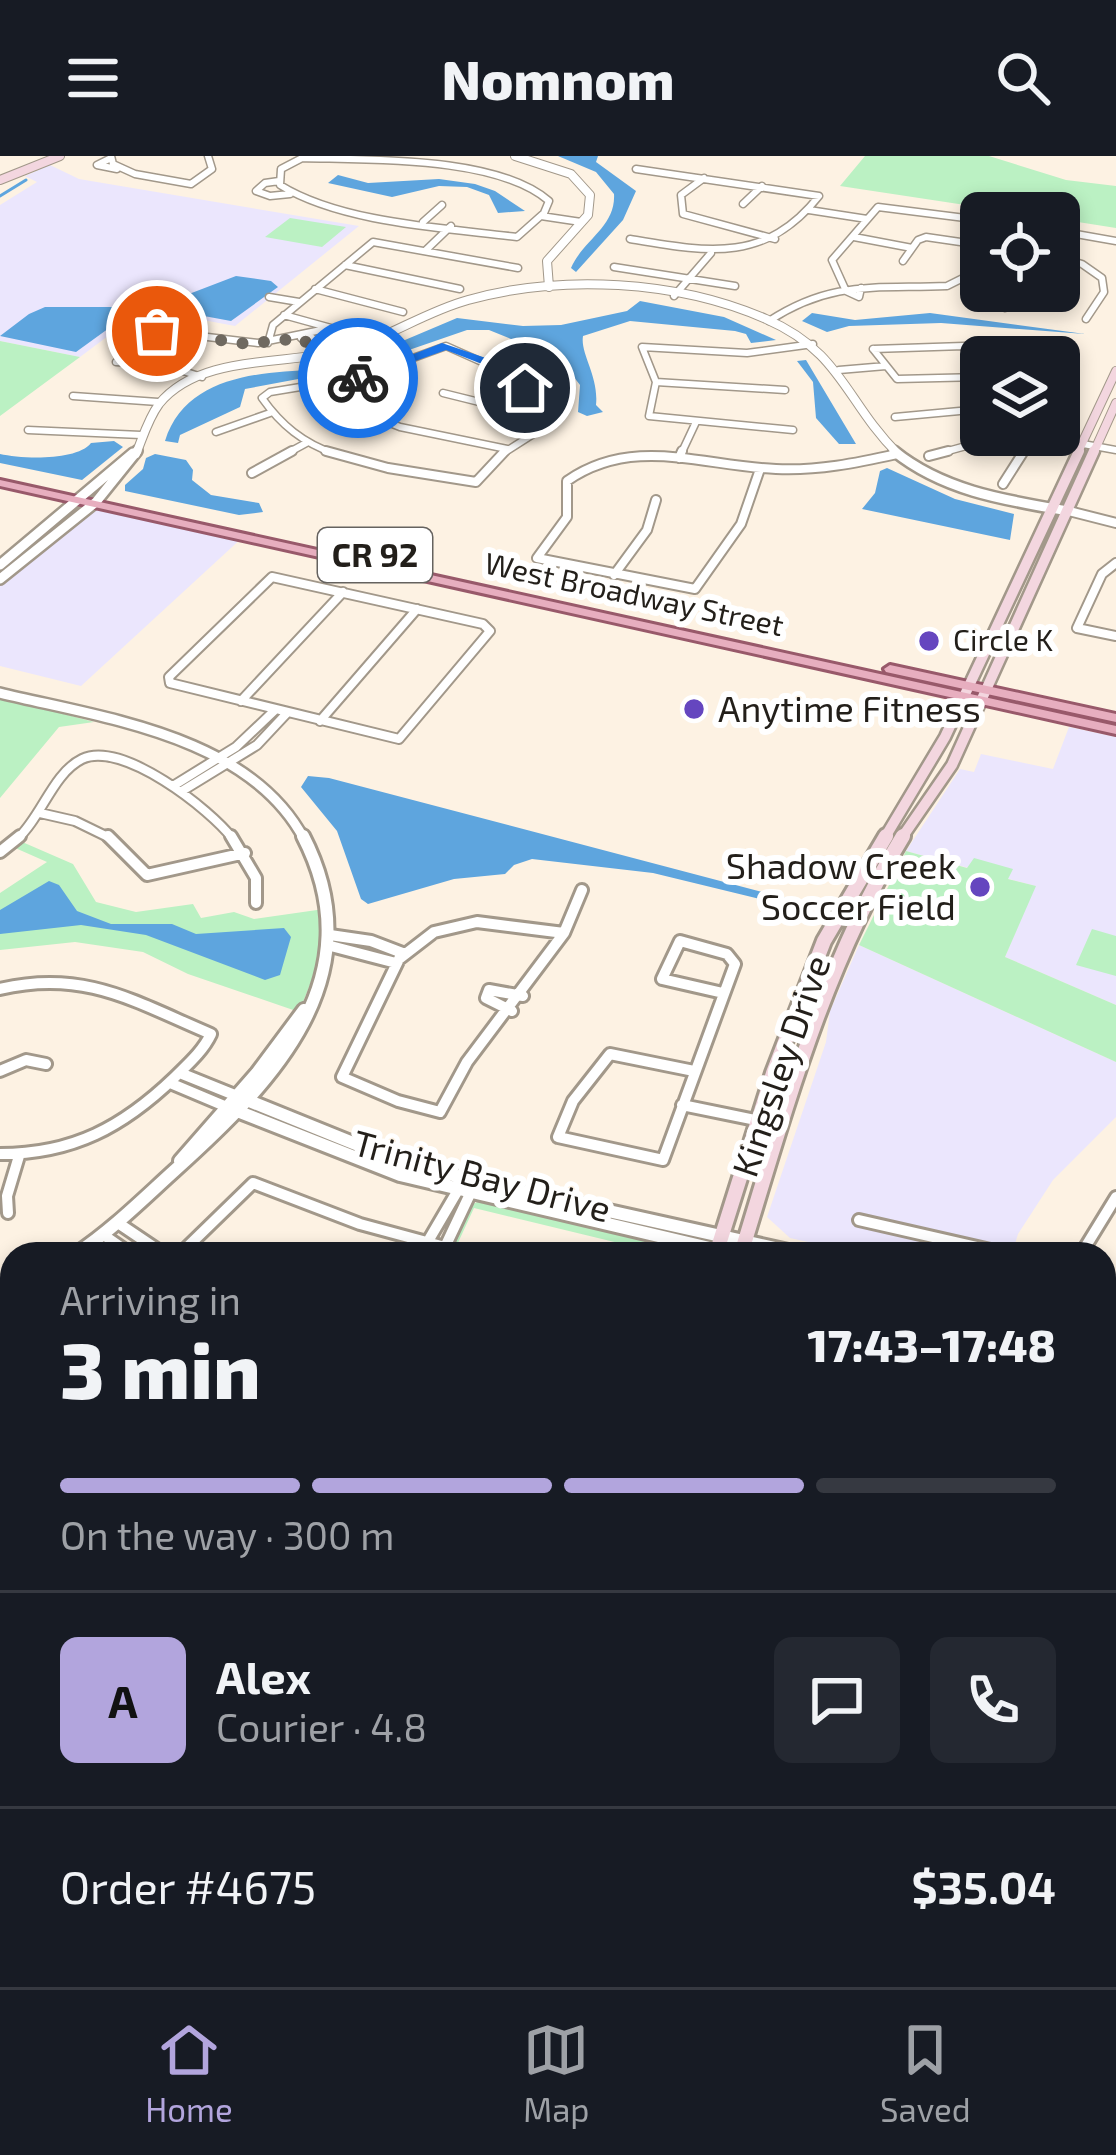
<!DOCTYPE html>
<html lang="en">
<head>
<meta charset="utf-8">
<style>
	body { margin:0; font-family:"Exo 2",sans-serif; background:#242831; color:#f1f3f6; height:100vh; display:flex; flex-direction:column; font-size:45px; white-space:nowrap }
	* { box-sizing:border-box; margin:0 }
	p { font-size:39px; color:#9ea1a6 }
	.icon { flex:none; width:66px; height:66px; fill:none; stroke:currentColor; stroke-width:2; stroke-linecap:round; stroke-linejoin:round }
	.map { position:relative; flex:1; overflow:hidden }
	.sheet { position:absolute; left:0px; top:1086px; width:1116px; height:747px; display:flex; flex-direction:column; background:#171b24; border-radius:36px 36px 0 0; box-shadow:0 6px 18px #0003 }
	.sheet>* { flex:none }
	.controls { position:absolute; left:960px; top:36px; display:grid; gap:24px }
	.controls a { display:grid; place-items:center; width:120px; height:120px; border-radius:18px; background:#171b24; box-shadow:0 6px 18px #0003; font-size:60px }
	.pin { position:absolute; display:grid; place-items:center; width:102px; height:102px; color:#fff; margin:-51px; border:6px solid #fff; border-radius:50%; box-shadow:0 3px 12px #0007 }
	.courier { position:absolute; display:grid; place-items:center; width:120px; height:120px; margin:-60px; border:9px solid #1a73e8; border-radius:50%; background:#fff; color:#222; box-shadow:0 3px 15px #0007 }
	.overview em { font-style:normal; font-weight:800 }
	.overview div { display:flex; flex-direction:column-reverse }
	.overview { display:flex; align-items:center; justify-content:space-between; height:204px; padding:0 60px }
	h1 { font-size:78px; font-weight:800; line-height:90px }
	.bar { display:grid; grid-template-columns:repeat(4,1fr); gap:18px 12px; align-content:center; height:144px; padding:0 60px }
	.bar i { height:15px; border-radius:9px; background:#363941 }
	.bar .on { background:#b2a5dd }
	.bar p { grid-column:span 4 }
	.line { display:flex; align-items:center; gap:30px; padding:0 60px; border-top:3px solid #363941 }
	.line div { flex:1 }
	.round { display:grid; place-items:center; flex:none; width:126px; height:126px; border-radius:18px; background:#242831 }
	header { display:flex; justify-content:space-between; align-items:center; height:156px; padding:0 60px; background:#171b24; font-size:54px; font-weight:800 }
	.tab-bar { display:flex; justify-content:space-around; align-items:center; height:168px; border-top:3px solid #363941; background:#171b24; font-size:33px; color:#9ea1a6 }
	.tab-bar a { display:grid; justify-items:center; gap:6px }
	.tab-bar .on { color:#b2a5dd }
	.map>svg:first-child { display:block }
</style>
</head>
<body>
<header><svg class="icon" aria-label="menu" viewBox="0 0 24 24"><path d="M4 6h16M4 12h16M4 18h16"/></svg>Nomnom<svg class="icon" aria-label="search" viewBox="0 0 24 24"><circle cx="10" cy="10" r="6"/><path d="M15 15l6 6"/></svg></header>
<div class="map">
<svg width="1116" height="1831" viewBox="0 0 1116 1831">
	<rect width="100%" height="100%" fill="#fdf2e3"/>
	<path fill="#ebe6fd" d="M 50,9 L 79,23 L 359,70 L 235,170 L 144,153 L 80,201 L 0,185 L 0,49 L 37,26 L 25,20 Z
		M 92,351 L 244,380 L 81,530 L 0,510 L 0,426 Z
		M 1069,571 L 1116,581 L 1116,849 L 1005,801 L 1035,730 L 906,695 L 960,613 L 974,616 L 981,598 L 1053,613 Z
		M 859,789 L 1116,906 L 1116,961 L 1053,1024 L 1018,1078 L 1012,1098 L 862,1098 L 790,1082 L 767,1061 L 826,886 L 830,855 Z"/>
	<path fill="#bbf1c3" d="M 865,0 L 989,0 L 1066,24 L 1116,30 L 1116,72 L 1059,63 L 1059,57 L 1018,57 L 840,30 Z
		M 290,62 L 346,71 L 322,91 L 265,81 Z
		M 0,185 L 80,201 L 0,260 Z
		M 0,541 L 94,566 L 59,571 L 0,642 Z
		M 20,685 L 73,708 L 96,746 L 136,756 L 193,748 L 201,762 L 234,756 L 254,763 L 324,753 L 319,806 L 299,856 L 188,818 L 143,796 L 75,786 L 0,794 L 0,737 L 47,706 L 13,691 Z
		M 906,695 L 967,712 L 974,702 L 1013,713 L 1008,723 L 1036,730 L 1005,801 L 1116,849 L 1116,906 L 859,789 Z
		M 1092,773 L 1116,780 L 1116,820 L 1076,809 Z
		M 480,1045 L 697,1096 L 701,1098 L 664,1098 L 474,1052 L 456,1091 L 450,1089 L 468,1050 Z
		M 12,1573 L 12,1821 L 113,1821 L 107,1831 L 0,1831 L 0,1580 Z"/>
	<path fill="#5ea5de" d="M 558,0 L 598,0 L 596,6 L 636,35 L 623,64 L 576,116 L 571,112 C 583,84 616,71 614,38 L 596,16 Z
		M 338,19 L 368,27 L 439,23 L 475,28 L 495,35 L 525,55 L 498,57 L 489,39 L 467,31 L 439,30 L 392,41 L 328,27 Z
		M 236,120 L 271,125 L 278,131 L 231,165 L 155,151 Z
		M 640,145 L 724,161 L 776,184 L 751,187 L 746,178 L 735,175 L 630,165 L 583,180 C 580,198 599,220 596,249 L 603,256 L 587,260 L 578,256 L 580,229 L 560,203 L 489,174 L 467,174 L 380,204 L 360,203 L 457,162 L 523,170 L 561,169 L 627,155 Z
		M 45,151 L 123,151 L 134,154 L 76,196 L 0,180 L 29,158 Z
		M 812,157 L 855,164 L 930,157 L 1085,178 L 941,167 L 849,170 L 827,176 L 802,165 Z
		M 806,204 L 856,288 L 839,288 L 816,262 L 813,226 L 797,205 Z
		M 315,214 L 309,221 L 245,233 L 240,251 L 180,279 L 178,287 L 165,285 C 185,221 257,216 315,214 Z
		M 114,285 L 123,291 L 82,324 L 0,307 L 0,298 C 22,303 77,305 91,287 Z
		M 155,298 L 186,304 L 193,314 L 192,324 L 211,339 L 259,347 L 263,356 L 239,359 L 125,335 L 125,329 L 143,313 L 146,302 Z
		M 887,312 L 955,343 L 1014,358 L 1010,384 L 862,353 L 875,337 L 880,315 Z
		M 308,620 L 329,622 L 812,749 L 809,755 L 653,717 L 532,703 L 514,709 L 505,718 L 454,723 L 368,748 L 361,743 L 337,675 L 301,631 Z
		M 49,725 L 59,729 L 77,755 L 111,768 L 172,768 L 196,778 L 284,772 L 291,781 L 280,819 L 265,824 L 146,779 L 81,769 L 0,778 L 0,754 Z
		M 0,1670 L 12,1690 L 12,1821 L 68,1821 L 63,1831 L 0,1831 Z"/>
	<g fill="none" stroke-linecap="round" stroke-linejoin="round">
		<path stroke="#5ea5de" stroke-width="3" d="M 0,40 L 26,24"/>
		<path stroke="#5ea5de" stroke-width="4.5" d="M 0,1617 L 12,1609"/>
		<g stroke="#a2988a" stroke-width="9">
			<path id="minor-far3" d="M 111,0 L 113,8 L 135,18 L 191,28 L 212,13 L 208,0
				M 111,2 L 97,9 L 117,13
				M 302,2 C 371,4 497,0 549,45 L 544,57 L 517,81 C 445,72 341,67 280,29 L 281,13 Z
				M 704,22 L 681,39 L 683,58 L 775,83
				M 279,25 L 265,27 L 256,35 L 270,40 L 290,38
				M 743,48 L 762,30
				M 809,54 L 867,63
				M 541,60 L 581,66
				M 423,66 L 442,49
				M 1059,75 L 1116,85
				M 854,81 L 912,92
				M 630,83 C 707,96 765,108 819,40 L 636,13
				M 425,95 L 451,70
				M 1059,101 L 1082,108 L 1102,122 L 1104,136 L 1086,163
				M 903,105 L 918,84 L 926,81 L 981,89
				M 345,109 L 460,133
				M 614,111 L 735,130
				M 861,132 L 859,141 L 846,135 L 832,104 L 878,51 L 981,64
				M 315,133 L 403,156
				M 674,140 L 711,97
				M 269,141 L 299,146
				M 1005,152 L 1029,135
				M 284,159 L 331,172
				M 769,165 C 832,124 875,133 947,130 L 965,121 L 981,96
				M 157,175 L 258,187 L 331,172
				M 310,180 L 361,221
				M 301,182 L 351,223
				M 268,187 L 273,169 L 373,86 L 518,112
				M 873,193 L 964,190 L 1070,202 L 1059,224
				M 873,193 L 897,223 L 981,221
				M 116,206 L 164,209 L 202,221
				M 839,214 L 886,210
				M 656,226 L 785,234
				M 443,237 L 532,259 L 549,268
				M 73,240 L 158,246
				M 375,261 L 400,271 L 507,293
				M 895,261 L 981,253
				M 28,274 L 141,279
				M 793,274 L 649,260 L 656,226 L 642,191 L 747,197 L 813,188
				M 216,276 L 270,257
				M 286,298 L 308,286
				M 335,298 C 303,287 281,269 262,242 L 270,236 L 361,221 L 446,190 L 518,222 L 525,237 L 513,255
				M 502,298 L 549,268
				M 681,298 L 696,266
				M 937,298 L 966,290 L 1026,293
				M 1022,298 L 1034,279 L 1116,294"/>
		</g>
		<g stroke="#a2988a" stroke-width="12">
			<path id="minor-far2" d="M 326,295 L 388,312 L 476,326 L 505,295
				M 929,300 L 948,295
				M 679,302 L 682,295
				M 760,313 L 741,368 L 695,433 L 537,402 L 567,361 L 567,325 C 633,279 702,310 776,313 C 817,315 857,307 897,298
				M 252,317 L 292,295
				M 1003,328 L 1024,295
				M 1069,355 L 1116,367
				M 1116,407 L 1102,418 L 1077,472 L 1116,480
				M 614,419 L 647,374 L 656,344
				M 272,421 L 483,468 L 490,475 L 399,583 L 170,527 L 169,521 Z
				M 241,545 L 343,436
				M 320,565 L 417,453
				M 173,630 L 236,591 L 275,554
				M 182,635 L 257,589 L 287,557
				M 40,657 L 75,665 L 112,683
				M 17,683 C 41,662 53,617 82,603 C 122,584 210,653 233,683"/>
		</g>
		<g stroke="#a2988a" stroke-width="16">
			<path id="minor-far1" d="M 108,680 L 147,719 L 245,697
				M 231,680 L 256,722 L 256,747
				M 0,696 L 20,680
				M 477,766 L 564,777 L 467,906 L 440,956 L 398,945 L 342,921 L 399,803 L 434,776 Z
				M 564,777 L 582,734
				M 330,779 L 371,785 L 405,798
				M 327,789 L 396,807
				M 0,833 C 85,813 135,846 211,878 C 203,895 188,908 175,921 C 123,971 73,998 0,998
				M 512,855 L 486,842 L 489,834 L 523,840
				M 0,915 L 26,904 L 46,908
				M 694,915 L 610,898 L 573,945 L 558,981 L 663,1004 L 735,808 L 727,798 L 680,785 L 662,823 L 723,837
				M 180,917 L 237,940
				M 170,927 L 227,951
				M 682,949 L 780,969
				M 8,1057 L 7,1040 L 19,1000
				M 859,1064 L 995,1095
				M 121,1069 L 164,1098
				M 105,1080 L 131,1098
				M 427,1087 L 461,1029
				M 445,1091 L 470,1038 L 469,1028
				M 180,1098 L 253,1027 L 360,1068 L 471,1098
				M 1081,1098 L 1116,1041
				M 1104,1126 L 1116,1132"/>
		</g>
		<g stroke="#a2988a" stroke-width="20">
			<path id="minor" d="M 1104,1290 L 1116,1298
				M 0,1373 L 12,1392
				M 1104,1445 L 1116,1459
				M 0,1504 L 12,1498
				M 1104,1576 L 1116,1567
				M 1104,1725 L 1116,1733
				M 542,1821 L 550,1831
				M 743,1821 L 752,1831
				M 989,1821 L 1001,1831
				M 277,1831 L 284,1821
				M 607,1831 L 620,1821"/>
		</g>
		<g stroke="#a2988a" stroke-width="10">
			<path id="tertiary-far3" d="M 515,0 L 571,18 L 590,39 L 588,59 L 547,105 L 549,131
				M 136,298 C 143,281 148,263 159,248 C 199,198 286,209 341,195 C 385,184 424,156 468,144 C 561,118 677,124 766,163 C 842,196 845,245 898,298"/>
		</g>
		<g stroke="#a2988a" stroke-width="14">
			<path id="tertiary-far2" d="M 894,295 C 942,334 1003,344 1062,354
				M 0,409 L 133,297
				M 0,423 L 96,346 L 137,295
				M 0,537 C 102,562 249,579 304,683"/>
		</g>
		<g stroke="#a2988a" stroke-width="18">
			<path id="tertiary-far1" d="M 237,940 L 358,989 L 469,1024 L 802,1098
				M 227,951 L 400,1019 L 735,1098
				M 180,1005 L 257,917 L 304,854
				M 76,1098 C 112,1074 142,1044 174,1015 C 273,926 376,821 303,680
				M 0,1142 L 12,1135"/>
		</g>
		<g stroke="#a2988a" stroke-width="21">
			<path id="tertiary" d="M 1104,1194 L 1116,1201
				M 1104,1213 L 1116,1220"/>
		</g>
		<g stroke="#a2988a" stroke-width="10">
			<path id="secondary-far3" d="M 0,24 L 60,0
				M 1077,298 L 1116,215
				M 1093,298 L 1116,247"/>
		</g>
		<g stroke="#a2988a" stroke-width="15">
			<path id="secondary-far2" d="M 884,683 L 945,581 L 1079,295
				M 901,683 L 952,609 L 1094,295"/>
		</g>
		<g stroke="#a2988a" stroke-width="20">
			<path id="secondary-far1" d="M 716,1098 L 773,917 L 824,785 L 886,680
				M 741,1098 C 785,955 824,809 903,680"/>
		</g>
		<g stroke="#a2988a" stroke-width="24">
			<path id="secondary" d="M 119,1831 L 126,1821
				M 159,1831 L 165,1821"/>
		</g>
		<g stroke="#98596a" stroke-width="6">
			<path id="primary" d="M 0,324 L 1116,570 L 1116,578 L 0,330 Z
				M 890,509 L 1116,558 L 1116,566 L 886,516 L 884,513 Z"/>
		</g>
		<use href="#minor-far3" stroke="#fff" stroke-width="6"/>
		<use href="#minor-far2" stroke="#fff" stroke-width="8"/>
		<use href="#minor-far1" stroke="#fff" stroke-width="10"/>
		<use href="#minor" stroke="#fff" stroke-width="14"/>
		<use href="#tertiary-far3" stroke="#fff" stroke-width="8"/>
		<use href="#tertiary-far2" stroke="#fff" stroke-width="9"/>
		<use href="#tertiary-far1" stroke="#fff" stroke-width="12"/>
		<use href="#tertiary" stroke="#fff" stroke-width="15"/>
		<use href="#secondary-far3" stroke="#f3d6df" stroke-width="8"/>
		<use href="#secondary-far2" stroke="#f3d6df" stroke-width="10"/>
		<use href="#secondary-far1" stroke="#f3d6df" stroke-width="14"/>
		<use href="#secondary" stroke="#f3d6df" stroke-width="18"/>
		<use href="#primary" fill="#e7aebf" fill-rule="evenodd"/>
	</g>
	<path fill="#1a73e8" d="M 442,187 L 509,210 L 531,232 L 520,235 L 500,215 L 446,194 L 362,224 L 352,222 Z"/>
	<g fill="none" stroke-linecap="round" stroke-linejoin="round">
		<path stroke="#6f6960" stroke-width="12" stroke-dasharray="0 21.6" d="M 157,175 L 247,188 L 301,182 L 352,223 L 358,222"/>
	</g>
	<g fill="#6546bf" stroke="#fff" stroke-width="4.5">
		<circle cx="929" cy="485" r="12"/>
		<circle cx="694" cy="553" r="12"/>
		<circle cx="980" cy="731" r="12"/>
	</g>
	<g text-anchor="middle" stroke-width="12" stroke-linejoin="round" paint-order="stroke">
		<g font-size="30" fill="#231f1a" stroke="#fff">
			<text transform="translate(634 439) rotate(12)" y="10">West Broadway Street</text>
		</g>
		<g font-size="30" fill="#231f1a" stroke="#fff" text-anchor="start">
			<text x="953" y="495">Circle K</text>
		</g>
		<rect fill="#fff" stroke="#65625f" stroke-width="3" x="318" y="372" width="114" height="54" rx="9"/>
		<g font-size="33" font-weight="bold" fill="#231f1a">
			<text x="375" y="411">CR 92</text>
		</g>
		<g font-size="36" fill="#231f1a" stroke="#fff" text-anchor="start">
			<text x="718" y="566">Anytime Fitness</text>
			<text x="956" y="723" text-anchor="end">Shadow Creek<tspan x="956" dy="41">Soccer Field</tspan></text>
		</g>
		<g font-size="36" fill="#231f1a" stroke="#fff">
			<text transform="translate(781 910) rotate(-71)" y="13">Kingsley Drive</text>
			<text transform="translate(482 1020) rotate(15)" y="13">Trinity Bay Drive</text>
		</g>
	</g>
</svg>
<div class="controls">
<a><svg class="icon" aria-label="locate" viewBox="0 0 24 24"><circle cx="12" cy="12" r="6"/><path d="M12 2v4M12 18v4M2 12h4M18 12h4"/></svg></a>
<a><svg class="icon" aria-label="layers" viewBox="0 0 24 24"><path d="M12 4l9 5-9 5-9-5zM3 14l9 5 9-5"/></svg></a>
</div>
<div class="pin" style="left:157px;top:175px;background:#ea580c"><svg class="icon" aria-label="bag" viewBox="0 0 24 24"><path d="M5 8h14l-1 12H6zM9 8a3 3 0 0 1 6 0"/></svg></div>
<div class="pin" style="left:525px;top:232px;background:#1f2937"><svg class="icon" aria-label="home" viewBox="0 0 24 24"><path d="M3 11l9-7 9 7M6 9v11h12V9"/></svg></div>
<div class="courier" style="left:358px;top:222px"><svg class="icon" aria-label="bike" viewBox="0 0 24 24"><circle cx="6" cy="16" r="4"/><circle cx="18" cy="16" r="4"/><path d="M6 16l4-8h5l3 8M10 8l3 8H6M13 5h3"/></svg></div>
<section class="sheet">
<div class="overview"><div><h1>3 min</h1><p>Arriving in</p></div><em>17:43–17:48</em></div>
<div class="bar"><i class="on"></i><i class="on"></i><i class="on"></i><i></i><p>On the way · 300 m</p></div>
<div class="line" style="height:216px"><b class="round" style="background:#b2a5dd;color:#111">A</b><div><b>Alex</b><p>Courier · 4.8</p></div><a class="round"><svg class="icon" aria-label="chat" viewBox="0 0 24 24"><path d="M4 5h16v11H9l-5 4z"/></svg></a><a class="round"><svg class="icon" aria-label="phone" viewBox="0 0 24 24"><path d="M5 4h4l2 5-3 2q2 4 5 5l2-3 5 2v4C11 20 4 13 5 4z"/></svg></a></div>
<div class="line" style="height:156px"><div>Order #4675</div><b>$35.04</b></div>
</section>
</div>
<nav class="tab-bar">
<a class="on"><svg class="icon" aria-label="home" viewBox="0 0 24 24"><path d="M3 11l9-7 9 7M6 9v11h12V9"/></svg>Home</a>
<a><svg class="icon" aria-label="map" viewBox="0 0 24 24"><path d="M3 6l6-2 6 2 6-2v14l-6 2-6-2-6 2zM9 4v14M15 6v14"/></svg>Map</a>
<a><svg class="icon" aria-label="saved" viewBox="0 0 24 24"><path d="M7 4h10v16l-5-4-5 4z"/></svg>Saved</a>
</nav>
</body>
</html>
